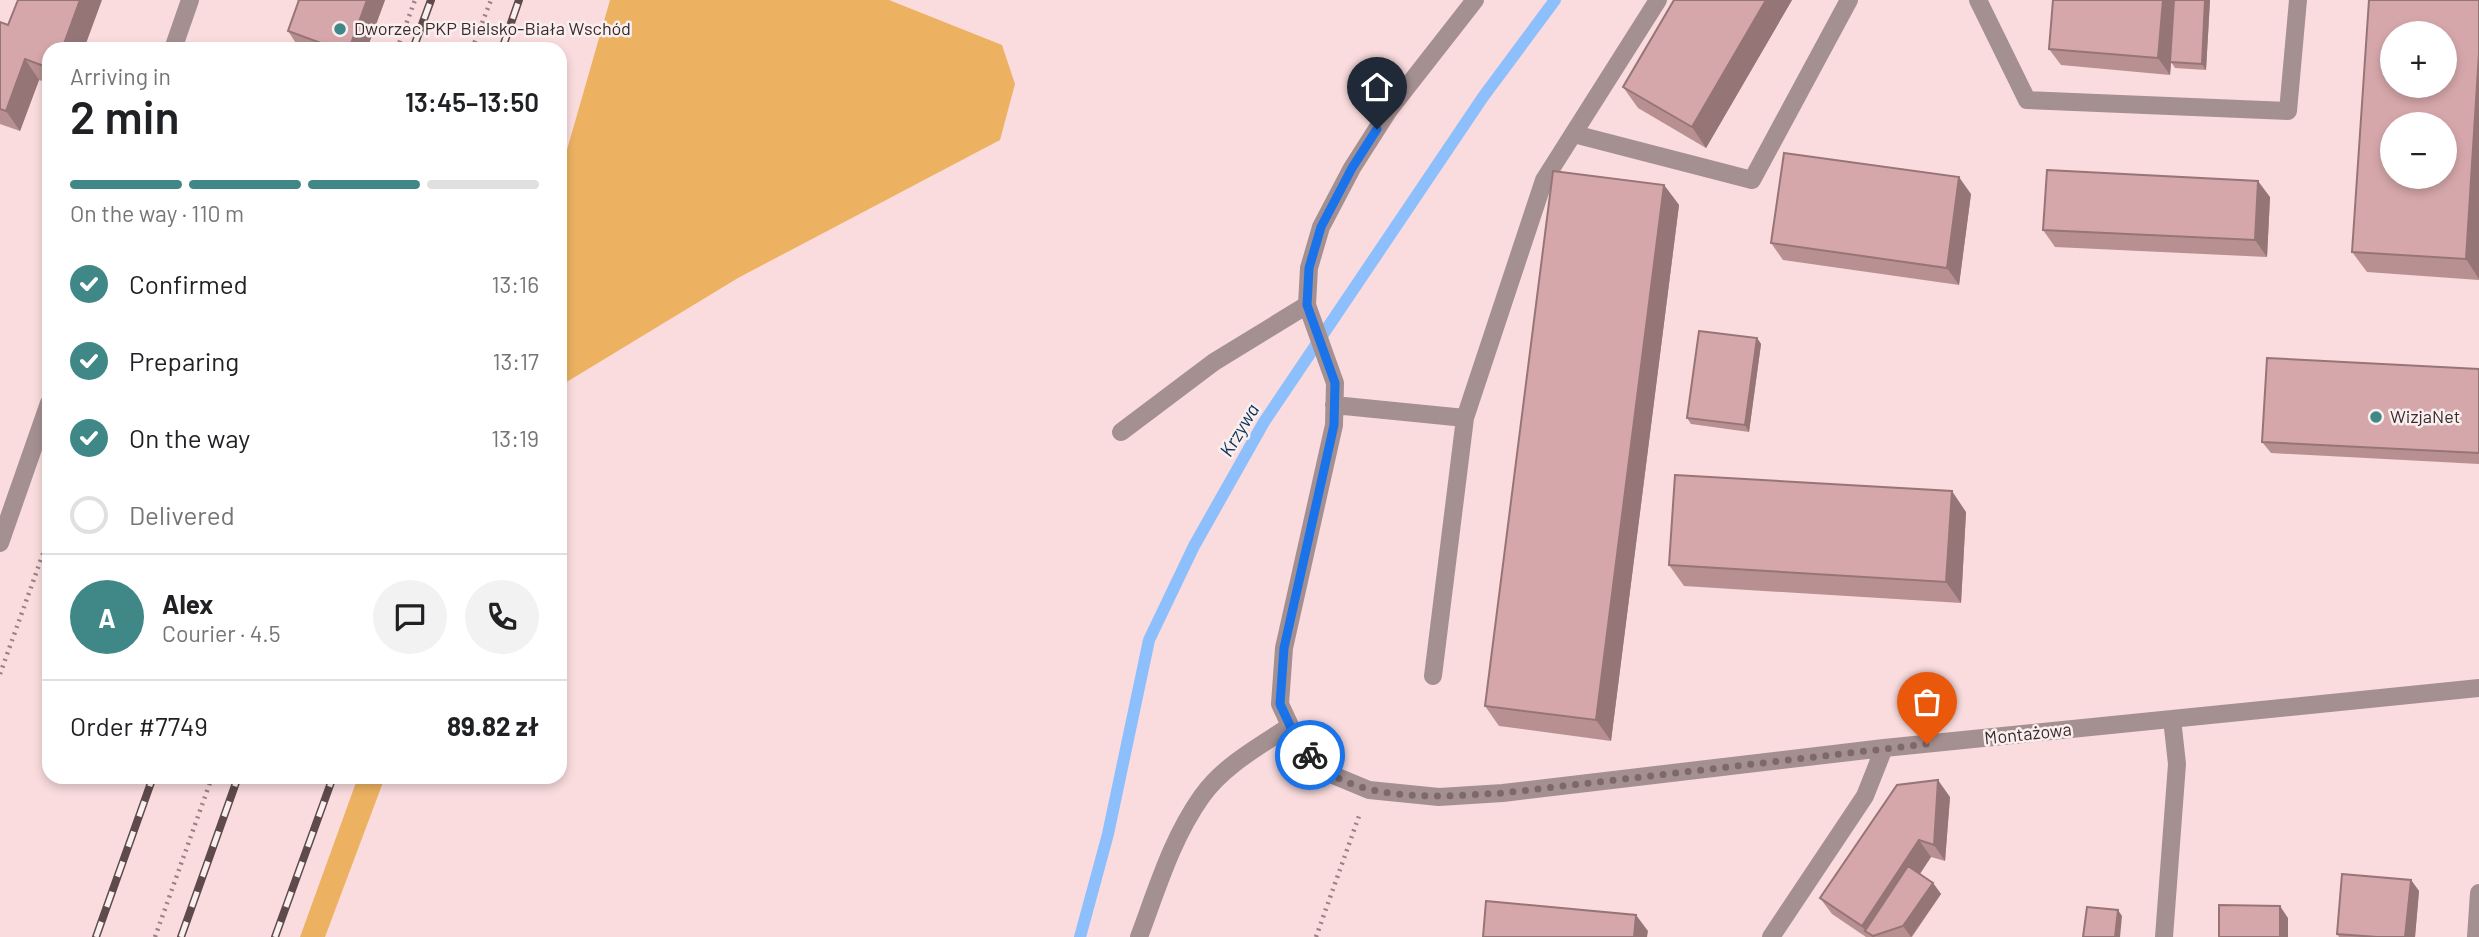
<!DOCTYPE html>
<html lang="en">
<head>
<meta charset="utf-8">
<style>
	body { margin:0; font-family:Barlow,sans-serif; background:#f2f2f2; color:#202124; height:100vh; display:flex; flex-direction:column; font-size:26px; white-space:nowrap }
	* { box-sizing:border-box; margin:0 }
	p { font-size:23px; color:#757577 }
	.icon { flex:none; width:38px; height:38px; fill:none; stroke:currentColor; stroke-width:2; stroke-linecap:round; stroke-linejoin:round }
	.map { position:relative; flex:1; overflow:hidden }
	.panel { position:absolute; left:42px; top:42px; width:525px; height:742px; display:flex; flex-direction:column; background:#fff; border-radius:21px; box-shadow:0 4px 10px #0003 }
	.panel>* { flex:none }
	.controls { position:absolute; left:2380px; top:21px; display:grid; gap:14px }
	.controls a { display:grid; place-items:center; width:77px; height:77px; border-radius:50%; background:#fff; box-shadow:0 4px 10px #0003; font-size:35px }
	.pin { position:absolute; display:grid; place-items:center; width:60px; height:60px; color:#fff; margin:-72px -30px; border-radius:50% 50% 50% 0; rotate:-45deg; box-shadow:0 0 7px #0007 }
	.pin .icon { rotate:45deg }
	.courier { position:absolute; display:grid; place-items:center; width:70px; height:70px; margin:-35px; border:5px solid #1a73e8; border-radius:50%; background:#fff; color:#222; box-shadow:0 2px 9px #0007 }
	.overview em { font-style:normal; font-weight:600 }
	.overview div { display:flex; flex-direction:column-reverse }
	.overview { display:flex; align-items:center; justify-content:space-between; height:119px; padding:0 28px }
	h1 { font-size:46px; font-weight:600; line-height:52px }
	.bar { display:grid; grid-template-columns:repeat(4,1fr); gap:10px 7px; align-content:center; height:84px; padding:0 28px }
	.bar i { height:9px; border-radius:5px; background:#e0e0e0 }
	.bar .selected { background:#408887 }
	.bar p { grid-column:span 4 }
	.line { display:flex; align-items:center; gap:18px; padding:0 28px; border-top:2px solid #e0e0e0 }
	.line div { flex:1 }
	.round { display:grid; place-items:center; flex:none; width:74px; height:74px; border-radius:37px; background:#f2f2f2 }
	ol { padding:0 28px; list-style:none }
	li { display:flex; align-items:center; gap:21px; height:77px }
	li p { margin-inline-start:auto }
	li .icon { padding:7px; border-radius:50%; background:#408887; color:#fff; stroke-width:4 }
	li:last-child { color:#757577 }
	li i { width:38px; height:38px; border:4px solid #e0e0e0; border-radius:50% }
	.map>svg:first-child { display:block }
</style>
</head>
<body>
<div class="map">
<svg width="2479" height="937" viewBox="0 0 2479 937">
	<rect width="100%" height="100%" fill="#fadcde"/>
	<path fill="#ecb262" d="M 610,0 L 889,0 L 1002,45 L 1015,84 L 1000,140 L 738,278 L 560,386 L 560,174 Z
		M 358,777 L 385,777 L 325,937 L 300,937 Z"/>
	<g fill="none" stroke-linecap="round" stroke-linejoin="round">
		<path stroke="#8dbffc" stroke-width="12" d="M 1080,937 L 1108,834 L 1149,640 L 1194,546 L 1264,422 L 1483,97 L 1555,0"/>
		<path stroke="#998183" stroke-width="4.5" stroke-dasharray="2 5" stroke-linecap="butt" d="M 397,49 L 415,0
			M 472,49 L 491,0
			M 0,674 L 49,537
			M 155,937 L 212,777
			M 1316,937 L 1359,816"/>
		<path stroke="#a59091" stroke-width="18" d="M 1475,0 L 1389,110 L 1352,168 L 1321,227 L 1309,268 L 1307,305 L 1335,383 L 1334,425 L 1284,648 L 1280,704 L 1299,745 L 1328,773 L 1369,790 L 1439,797 L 1503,793 L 1884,748 L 2479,688
			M 1978,0 L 2027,100 L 2288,111 L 2298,0
			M 173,49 L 190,0
			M 1574,134 L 1752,180 L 1849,0
			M 1334,405 L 1465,418
			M 1121,432 L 1214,362 L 1307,305
			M 0,543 L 49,403
			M 1433,676 L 1465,418 L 1544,180 L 1658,0
			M 1139,937 C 1157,889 1172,838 1202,796 C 1224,765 1260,746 1290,726
			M 1771,937 L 1865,796 L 1884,748
			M 2164,937 L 2177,764 L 2172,719
			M 2476,937 L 2479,893"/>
		<g stroke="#5e494b" stroke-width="8">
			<path id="rail" d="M 413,49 L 431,0
				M 502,49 L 519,0
				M 96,937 L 153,777
				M 181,937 L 238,777
				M 275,937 L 333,777"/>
		</g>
		<use href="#rail" stroke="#f9efef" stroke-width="5" stroke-dasharray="16" stroke-linecap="butt"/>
	</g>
	<path fill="#b89092" d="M 297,0 L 385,0 L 367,49 L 303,49 L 299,48 L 288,31 L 299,2 Z
		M 1674,0 L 1792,0 L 1706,148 L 1638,108 L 1623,87 Z
		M 2053,0 L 2210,0 L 2206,70 L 2175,68 L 2171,62 L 2170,75 L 2061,65 L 2049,49 Z
		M 2479,0 L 2479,280 L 2367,272 L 2352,252 Z
		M 0,22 L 8,25 L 49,49 L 49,83 L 39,80 L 20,131 L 0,124 Z
		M 1664,185 L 1679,205 L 1611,741 L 1499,726 L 1485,706 Z
		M 1971,194 L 1959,285 L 1783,260 L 1771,243 Z
		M 2270,197 L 2267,257 L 2055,247 L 2043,230 Z
		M 1757,338 L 1761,344 L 1749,432 L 1691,424 L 1687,418 Z
		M 2479,369 L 2479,464 L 2271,453 L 2262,442 Z
		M 1966,512 L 1961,603 L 1684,586 L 1669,565 Z
		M 1950,797 L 1945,861 L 1931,857 L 1920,874 L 1933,883 L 1941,894 L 1912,937 L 1866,937 L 1832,914 L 1820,898 Z
		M 2411,880 L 2419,891 L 2415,937 L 2339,937 L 2337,934 Z"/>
	<path fill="#967577" d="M 80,0 L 102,0 L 84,49 L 62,49 Z
		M 367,0 L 385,0 L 367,49 L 349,49 Z
		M 1766,0 L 1792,0 L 1706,148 L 1692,127 Z
		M 2163,0 L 2176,0 L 2170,75 L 2158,58 Z
		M 2205,0 L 2210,0 L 2206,70 L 2202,64 Z
		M 2479,53 L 2479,279 L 2466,259 Z
		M 25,59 L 39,80 L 20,131 L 6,111 Z
		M 1959,177 L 1971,194 L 1959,285 L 1947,268 Z
		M 2258,181 L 2270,197 L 2267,257 L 2255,240 Z
		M 1664,185 L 1679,205 L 1611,741 L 1596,720 Z
		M 1757,338 L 1761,344 L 1749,432 L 1745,425 Z
		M 1952,491 L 1966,512 L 1961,603 L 1946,582 Z
		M 1938,780 L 1950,797 L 1945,861 L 1934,845 Z
		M 1919,840 L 1931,857 L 1879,934 L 1865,931 L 1862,926 Z
		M 2411,880 L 2419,891 L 2415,937 L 2405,937 Z
		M 1933,883 L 1941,894 L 1911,937 L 1903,926 Z
		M 2280,906 L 2288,918 L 2288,937 L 2280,937 Z
		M 2118,910 L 2122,916 L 2120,937 L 2115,937 Z
		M 1636,915 L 1648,931 L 1647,937 L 1634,937 Z"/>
	<path fill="#d6a7aa" stroke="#967577" stroke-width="2" fill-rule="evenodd" d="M 18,0 L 80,0 L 62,49 L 49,49 L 49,68 L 25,59 L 6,111 L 0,109 L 0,22 L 8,25 Z
		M 299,0 L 367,0 L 349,49 L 337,49 L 288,31 Z
		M 1674,0 L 1766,0 L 1692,127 L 1623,87 Z
		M 2053,0 L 2163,0 L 2158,58 L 2049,49 Z
		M 2174,0 L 2205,0 L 2202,64 L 2170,62 Z
		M 2369,0 L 2479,0 L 2479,53 L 2466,259 L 2352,252 ZM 2392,33 L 2445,33 L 2445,86 L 2392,86 ZM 2392,124 L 2445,124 L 2445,177 L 2392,177 Z
		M 1784,153 L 1959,177 L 1947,268 L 1771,243 Z
		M 2047,170 L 2258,181 L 2255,240 L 2043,230 Z
		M 1553,171 L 1664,185 L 1596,720 L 1485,706 Z
		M 1699,331 L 1757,338 L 1745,425 L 1687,418 Z
		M 2267,358 L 2479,369 L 2479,453 L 2262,442 Z
		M 1675,475 L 1952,491 L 1946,582 L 1669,565 Z
		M 1938,780 L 1934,845 L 1919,840 L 1862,926 L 1820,898 L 1897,785 Z
		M 1908,866 L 1933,883 L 1903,926 L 1873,936 L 1865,931 Z
		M 2342,874 L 2411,880 L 2405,937 L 2377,937 L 2337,934 Z
		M 1486,901 L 1636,915 L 1634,937 L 1483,937 Z
		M 2219,905 L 2280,906 L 2280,937 L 2219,937 Z
		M 2087,907 L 2118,910 L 2115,937 L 2083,937 Z"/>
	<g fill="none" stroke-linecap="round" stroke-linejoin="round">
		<path stroke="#7e686a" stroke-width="7" stroke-dasharray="0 12.6" d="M 1310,755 C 1316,761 1322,770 1330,774 C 1382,803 1446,796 1503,793 L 1927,744"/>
		<path stroke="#1a73e8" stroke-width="9" d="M 1310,755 L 1299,745 L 1280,704 L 1284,648 L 1334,425 L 1335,383 L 1307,305 L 1309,268 L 1321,227 L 1352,168 L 1377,129"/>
	</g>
	<g fill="#408887" stroke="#f9efef" stroke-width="2.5">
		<circle cx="340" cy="29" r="7"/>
		<circle cx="2376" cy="417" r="7"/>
	</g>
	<g text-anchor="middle" stroke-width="5" stroke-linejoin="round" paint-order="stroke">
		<g font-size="18" fill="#3c292b" stroke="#f9efef" text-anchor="start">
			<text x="354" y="35">Dworzec PKP Bielsko-Biała Wschód</text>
			<text x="2390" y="423">WizjaNet</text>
		</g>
		<g font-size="18" fill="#3c292b" stroke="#f9efef">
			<text transform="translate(2028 734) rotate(-6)" y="6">Montażowa</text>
		</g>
		<g font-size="19" font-style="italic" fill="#0e3056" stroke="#f9efef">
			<text transform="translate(1239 430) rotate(-59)" y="7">Krzywa</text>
		</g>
	</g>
</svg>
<div class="controls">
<a>+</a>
<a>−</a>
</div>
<div class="pin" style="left:1927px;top:744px;background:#ea580c"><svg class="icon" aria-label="bag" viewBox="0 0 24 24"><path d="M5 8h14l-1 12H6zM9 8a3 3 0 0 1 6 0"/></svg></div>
<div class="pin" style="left:1377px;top:129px;background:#1f2937"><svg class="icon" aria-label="home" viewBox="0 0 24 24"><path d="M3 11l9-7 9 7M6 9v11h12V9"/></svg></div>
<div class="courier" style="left:1310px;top:755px"><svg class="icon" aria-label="bike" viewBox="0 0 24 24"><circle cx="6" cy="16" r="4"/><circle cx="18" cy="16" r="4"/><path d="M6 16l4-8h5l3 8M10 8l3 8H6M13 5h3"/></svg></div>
<section class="panel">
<div class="overview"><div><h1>2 min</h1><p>Arriving in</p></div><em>13:45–13:50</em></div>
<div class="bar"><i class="selected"></i><i class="selected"></i><i class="selected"></i><i></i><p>On the way · 110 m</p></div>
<ol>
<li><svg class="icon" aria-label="check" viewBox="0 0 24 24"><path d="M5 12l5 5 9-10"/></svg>Confirmed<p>13:16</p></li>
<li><svg class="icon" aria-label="check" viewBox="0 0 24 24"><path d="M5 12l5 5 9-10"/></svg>Preparing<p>13:17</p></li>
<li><svg class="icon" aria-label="check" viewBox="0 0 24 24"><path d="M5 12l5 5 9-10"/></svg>On the way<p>13:19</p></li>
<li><i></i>Delivered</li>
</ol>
<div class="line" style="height:126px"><b class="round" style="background:#408887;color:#fff">A</b><div><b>Alex</b><p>Courier · 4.5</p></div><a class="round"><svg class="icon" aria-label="chat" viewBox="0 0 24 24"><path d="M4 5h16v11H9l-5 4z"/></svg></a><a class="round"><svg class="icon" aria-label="phone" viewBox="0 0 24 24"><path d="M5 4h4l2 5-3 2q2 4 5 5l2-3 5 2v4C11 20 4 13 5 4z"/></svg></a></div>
<div class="line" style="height:91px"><div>Order #7749</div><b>89.82 zł</b></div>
</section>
</div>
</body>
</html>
